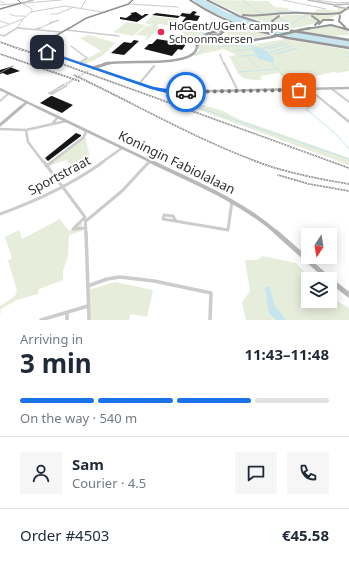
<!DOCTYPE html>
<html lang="en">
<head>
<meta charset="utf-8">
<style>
	body { margin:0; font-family:"Noto Sans",sans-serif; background:#f6f6f7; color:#1f2937; height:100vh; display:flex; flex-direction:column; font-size:15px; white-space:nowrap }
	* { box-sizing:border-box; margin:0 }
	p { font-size:13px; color:#747a83 }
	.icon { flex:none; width:22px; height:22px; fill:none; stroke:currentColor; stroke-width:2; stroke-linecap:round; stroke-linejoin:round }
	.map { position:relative; height:320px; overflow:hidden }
	.drawer { display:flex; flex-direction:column; background:#fff; flex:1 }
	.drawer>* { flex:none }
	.needle { width:26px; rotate:192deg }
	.buttons { position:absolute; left:301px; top:228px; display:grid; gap:8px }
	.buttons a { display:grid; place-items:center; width:36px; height:36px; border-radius:0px; background:#fff; box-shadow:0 2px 10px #0003; font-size:20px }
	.pin { position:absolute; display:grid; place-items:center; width:34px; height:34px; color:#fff; margin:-17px; border-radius:8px; box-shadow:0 2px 6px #0006 }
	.courier { position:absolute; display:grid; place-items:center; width:40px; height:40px; margin:-20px; border:3px solid #1a73e8; border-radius:50%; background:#fff; color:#222; box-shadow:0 1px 5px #0007 }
	.summary em { font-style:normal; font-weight:700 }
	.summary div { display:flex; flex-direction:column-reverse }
	.summary { display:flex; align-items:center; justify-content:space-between; height:68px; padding:0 20px }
	h1 { font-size:26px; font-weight:700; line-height:30px }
	.bar { display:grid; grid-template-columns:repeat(4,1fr); gap:6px 4px; align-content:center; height:48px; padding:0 20px }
	.bar i { height:5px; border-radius:3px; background:#e0e1e3 }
	.bar .current { background:#1a73e8 }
	.bar p { grid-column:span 4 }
	.line { display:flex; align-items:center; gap:10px; padding:0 20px; border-top:1px solid #e0e1e3 }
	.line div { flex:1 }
	.round { display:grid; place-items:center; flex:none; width:42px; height:42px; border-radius:0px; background:#f6f6f7 }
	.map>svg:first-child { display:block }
</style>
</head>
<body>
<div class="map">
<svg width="349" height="320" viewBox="0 0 349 320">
	<rect width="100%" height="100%" fill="#fff"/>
	<path fill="#e7eddb" d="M 211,0 L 268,1 L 275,7 L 289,8 L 288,10 L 312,14 L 318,9 L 338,11 L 338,7 L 345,9 L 339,13 L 331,15 L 338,14 L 330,19 L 321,19 L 321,22 L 318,23 L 320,21 L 316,18 L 310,16 L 318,21 L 316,23 C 301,27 286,33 273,21 C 283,11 296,17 305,14 L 288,13 L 263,16 L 280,15 L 273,18 L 272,21 L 278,26 L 236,13 L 238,13 Z
		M 152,16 L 177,19 L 171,26 L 159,24 L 157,27 L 160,27 L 147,40 L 145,40 L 148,36 L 136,35 L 146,26 L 154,25 L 143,23 L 154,24 L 145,23 Z
		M 127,22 L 146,25 L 133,36 L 113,32 Z
		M 202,22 L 224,22 L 225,24 L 220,29 L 195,40 L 177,39 L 190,25 L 197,25 Z
		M 329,25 L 347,30 L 349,35 L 335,36 L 301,31 Z
		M 243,28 L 269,35 C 256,37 235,46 226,33 L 230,29 Z
		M 89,35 L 116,43 L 102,56 L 86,64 L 81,62 L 101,51 L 80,38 Z
		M 206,39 L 244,46 L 285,39 L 349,50 L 349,71 L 338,73 L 333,72 L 288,82 L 279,73 L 260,76 L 262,80 C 237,80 241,77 229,56 L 236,55 L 224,49 L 185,58 L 193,55 L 200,49 L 198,49 L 199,43 Z
		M 179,98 L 223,111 L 238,119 L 349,158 L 349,165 L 175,101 Z
		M 84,133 L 88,134 L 85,136 L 90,157 L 72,167 L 66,160 L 50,165 L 49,163 L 83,136 Z
		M 60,219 L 69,231 L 82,222 L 82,231 L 69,235 L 68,256 L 63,271 L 63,280 L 39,289 L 38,294 L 17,300 L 1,309 L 0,316 L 0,306 L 15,296 L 17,291 L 8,260 L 12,258 L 5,237 L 19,230 L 22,239 Z
		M 263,256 L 296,263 L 311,279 L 308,279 L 308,301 L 330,301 L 330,297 L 349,308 L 349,320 L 246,320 L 242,302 L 250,291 L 245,260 L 257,260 Z
		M 115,282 L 153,290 L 147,317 L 131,314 L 129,320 L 89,320 L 88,290 Z"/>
	<path fill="#c6e5ee" d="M 193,0 L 204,0 L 228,13 L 275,28 L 349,41 L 349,47 C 301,39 232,31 193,0 Z
		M 251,46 C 261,47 273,51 274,63 L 259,59 Z
		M 269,286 L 275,306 L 286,320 L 276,320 L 269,313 L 265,287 Z"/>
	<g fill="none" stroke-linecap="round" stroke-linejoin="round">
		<path stroke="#c6e5ee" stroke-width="1" d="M 243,0 L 257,11 L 264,14
			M 294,12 L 300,12
			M 275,13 L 292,11
			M 277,18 L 292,24
			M 301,18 L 305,16
			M 287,27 L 300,19
			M 200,36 L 220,26 L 222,24 L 221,22
			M 208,40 L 237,46 L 250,46
			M 219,47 L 230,46
			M 264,48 L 285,42
			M 268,49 L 288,44
			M 234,51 L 252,49
			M 345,51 L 349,57
			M 271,52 L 292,46
			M 275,54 L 298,48
			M 196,56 L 202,50 L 202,44 L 209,41
			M 240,56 L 256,55
			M 247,56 L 258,68
			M 273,64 L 295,89
			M 238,72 L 276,69
			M 300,92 L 313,105 L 306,109 L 336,134 L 349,149
			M 179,101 L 349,159"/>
	</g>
	<path fill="#161616" d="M 193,11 L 197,12 L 194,15 L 200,16 L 197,21 L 188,20 L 186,22 L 182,22 L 186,17 L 180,16 L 178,18 L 152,15 L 156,13 L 180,16 L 182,13 L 190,14 Z
		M 136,12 L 142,16 L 145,14 L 149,14 L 137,22 L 120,19 L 120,17 L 126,18 L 132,14 L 130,13 Z
		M 157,39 L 169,41 L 168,42 L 186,44 L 182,50 L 178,49 L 172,56 L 144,49 L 149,44 L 152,44 Z
		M 134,40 L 139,41 L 124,55 L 111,53 L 124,42 L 131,43 Z
		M 10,67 L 20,71 L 7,75 L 3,73 L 0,74 L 0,70 Z
		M 51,96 L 52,96 L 73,105 L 62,113 L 40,103 Z
		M 76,133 L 81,135 L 81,136 L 48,161 L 45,158 Z"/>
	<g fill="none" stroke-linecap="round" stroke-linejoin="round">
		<path stroke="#d5d5d5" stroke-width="2" stroke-dasharray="2 1" stroke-linecap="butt" d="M 63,85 L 90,70
			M 66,86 L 73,80"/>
		<path stroke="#ccc" stroke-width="1" d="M 17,0 L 32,9 L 32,12
			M 283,0 L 326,9
			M 316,0 L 338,3 L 349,2
			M 0,1 L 5,4
			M 129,4 L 178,7
			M 0,5 L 62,0
			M 81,8 L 86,0
			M 31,12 L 65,6 L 102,12
			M 10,14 L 15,16 L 25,16
			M 51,14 L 57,14 L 74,7
			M 0,21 L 9,24
			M 0,28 L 23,19 L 31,12
			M 18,28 L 24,29
			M 16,29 L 22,21 L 21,20
			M 37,29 L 59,20 L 49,23"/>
		<path stroke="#ccc" stroke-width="1.5" d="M 18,28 L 61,32
			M 36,29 L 40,28
			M 67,30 L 119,36
			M 0,35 L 4,36 L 17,28
			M 178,40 L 198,43
			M 71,46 L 87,58 L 79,63
			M 52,53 L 64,45
			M 221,54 L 220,55 L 224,64"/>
		<path stroke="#ccc" stroke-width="2" d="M 224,63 L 238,91
			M 139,84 L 154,66
			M 332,89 L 349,102
			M 310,90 L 332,108
			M 49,93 L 52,94 L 66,86
			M 50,93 L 63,85
			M 0,101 L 9,93"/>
		<path stroke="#ccc" stroke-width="2.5" d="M 331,107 L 349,122
			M 52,124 L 58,117
			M 0,129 L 26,130 L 66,121
			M 26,130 L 28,142 L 44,163
			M 50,163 L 83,138 L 86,131
			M 101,163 L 122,148
			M 148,163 L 150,161"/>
		<path stroke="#ccc" stroke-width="3" d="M 44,162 L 85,217 L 86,233
			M 46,166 L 52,162
			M 0,214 C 36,201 71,185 103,162
			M 85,217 L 73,229 L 86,228
			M 86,221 L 122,191 L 149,162
			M 176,221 L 173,216 L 164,215 L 163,219 L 228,230 L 232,201"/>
		<path stroke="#ccc" stroke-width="3.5" d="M 86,232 L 89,320
			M 88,286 L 107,279 L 120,277 L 154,281 L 211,293 L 210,320
			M 67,312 L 67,320
			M 41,320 L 88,306"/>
		<path stroke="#b9b9b9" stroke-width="1.5" d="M 308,0 L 335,5 L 349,4
			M 0,9 L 33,0
			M 68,29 L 86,18 L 128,4 L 132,0"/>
		<path stroke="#b9b9b9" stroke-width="2" d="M 69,28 L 39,45 L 38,48 L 83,64"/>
		<path stroke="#b9b9b9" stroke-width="2.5" d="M 80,63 L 149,87 L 169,92 L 349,88
			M 0,89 L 39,108
			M 20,108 L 27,102"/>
		<path stroke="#b9b9b9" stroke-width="3" d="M 37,107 L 154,163
			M 0,125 L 21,107"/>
		<path stroke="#b9b9b9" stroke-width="4" d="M 152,162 C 195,183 241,201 277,233"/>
		<path stroke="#b9b9b9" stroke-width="5" d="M 276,232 L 329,279
			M 330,280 L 349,295"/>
		<path stroke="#a7a7a7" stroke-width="2.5" d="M 104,64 C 126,59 179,67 194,53 C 198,49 197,43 201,39 L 220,37 L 221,35 C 212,33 203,37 196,43 L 197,47"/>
		<path stroke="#a7a7a7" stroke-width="3" d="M 93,68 L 109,63"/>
		<path stroke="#969696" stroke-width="2" d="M 190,0 C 209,13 228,22 250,29
			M 207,0 L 239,16 L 280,29
			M 339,14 L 349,7
			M 243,15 C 259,17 274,13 290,13 C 307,12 323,16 340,13
			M 312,16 L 319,21 L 315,25
			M 340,16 L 339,21 L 345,27
			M 319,24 L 323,20 L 333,20
			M 278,26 L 272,21 L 279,16
			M 228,29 L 244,28
			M 306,29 L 331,25 L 346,29"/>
		<path stroke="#969696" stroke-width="2.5" d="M 246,28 L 288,38 L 349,48
			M 275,28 L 349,40
			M 344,28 L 349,30
			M 300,30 L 310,28
			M 220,34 L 229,28 L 244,28
			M 203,39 L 222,39 L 243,42 L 272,37
			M 197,40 L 209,33 L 222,30"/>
		<path stroke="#848484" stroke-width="1" d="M 0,9 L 21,3 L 18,0
			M 40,52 L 38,48 L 40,45 L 87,18 L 129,4 L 133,0
			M 0,73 L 13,66"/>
		<g stroke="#848484" stroke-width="1.5">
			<path id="rail" d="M 0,42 L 22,50
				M 18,48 L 349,168
				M 0,54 L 79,81
				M 74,75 C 140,106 205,145 275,168 C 299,175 324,180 349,184
				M 278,175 L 309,184 L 349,191"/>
		</g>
		<use href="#rail" stroke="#fff" stroke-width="1" stroke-dasharray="1.5" stroke-linecap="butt"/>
		<path stroke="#b9b9b9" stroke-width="1.5" d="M 334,6 L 349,9"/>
		<path stroke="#969696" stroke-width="2.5" d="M 272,37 L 300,30"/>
	</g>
	<path fill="#1a73e8" d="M 46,51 L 154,87 L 188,92 C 178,97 162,92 151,89 L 46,53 Z"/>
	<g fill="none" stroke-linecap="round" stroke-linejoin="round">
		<path stroke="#787878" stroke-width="4" stroke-dasharray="0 7.2" d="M 186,92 L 299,90"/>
	</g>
	<circle fill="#ef2755" stroke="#fff" stroke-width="1.5" cx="161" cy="32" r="4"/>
	<g text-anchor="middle" stroke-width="4" stroke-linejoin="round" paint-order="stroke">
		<g font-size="11" fill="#2f2f2f" stroke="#fff" text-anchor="start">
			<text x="169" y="30">HoGent/UGent campus<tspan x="169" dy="13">Schoonmeersen</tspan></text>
		</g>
		<g font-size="13" fill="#2f2f2f" stroke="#fff">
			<text transform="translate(177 162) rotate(26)" y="5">Koningin Fabiolalaan</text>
			<text transform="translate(59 175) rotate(-28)" y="5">Sportstraat</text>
		</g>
	</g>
</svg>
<div class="buttons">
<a><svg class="needle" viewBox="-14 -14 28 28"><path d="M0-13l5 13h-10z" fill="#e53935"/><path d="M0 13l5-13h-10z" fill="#747a83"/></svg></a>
<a><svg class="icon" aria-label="layers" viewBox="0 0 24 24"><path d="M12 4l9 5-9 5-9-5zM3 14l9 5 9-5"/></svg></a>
</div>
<div class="pin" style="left:299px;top:90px;background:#ea580c"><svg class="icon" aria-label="bag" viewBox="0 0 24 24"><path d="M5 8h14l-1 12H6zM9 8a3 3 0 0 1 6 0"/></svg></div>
<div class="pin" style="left:47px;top:52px;background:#1f2937"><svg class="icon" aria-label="home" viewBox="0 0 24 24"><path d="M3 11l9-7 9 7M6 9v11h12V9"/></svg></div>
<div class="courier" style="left:186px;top:92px"><svg class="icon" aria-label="car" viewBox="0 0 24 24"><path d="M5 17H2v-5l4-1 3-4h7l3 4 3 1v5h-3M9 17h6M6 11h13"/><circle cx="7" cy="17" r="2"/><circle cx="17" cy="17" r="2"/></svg></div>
</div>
<section class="drawer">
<div class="summary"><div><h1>3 min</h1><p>Arriving in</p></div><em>11:43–11:48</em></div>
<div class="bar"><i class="current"></i><i class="current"></i><i class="current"></i><i></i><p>On the way · 540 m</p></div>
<div class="line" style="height:72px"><a class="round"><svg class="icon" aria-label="person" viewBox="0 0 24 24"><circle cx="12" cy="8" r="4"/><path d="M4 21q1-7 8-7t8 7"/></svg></a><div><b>Sam</b><p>Courier · 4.5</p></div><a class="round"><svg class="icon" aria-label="chat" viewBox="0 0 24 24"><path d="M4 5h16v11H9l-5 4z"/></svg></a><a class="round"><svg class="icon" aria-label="phone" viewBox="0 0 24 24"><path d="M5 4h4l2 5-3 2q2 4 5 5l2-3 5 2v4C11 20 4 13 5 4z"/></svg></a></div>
<div class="line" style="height:52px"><div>Order #4503</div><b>€45.58</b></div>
</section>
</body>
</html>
